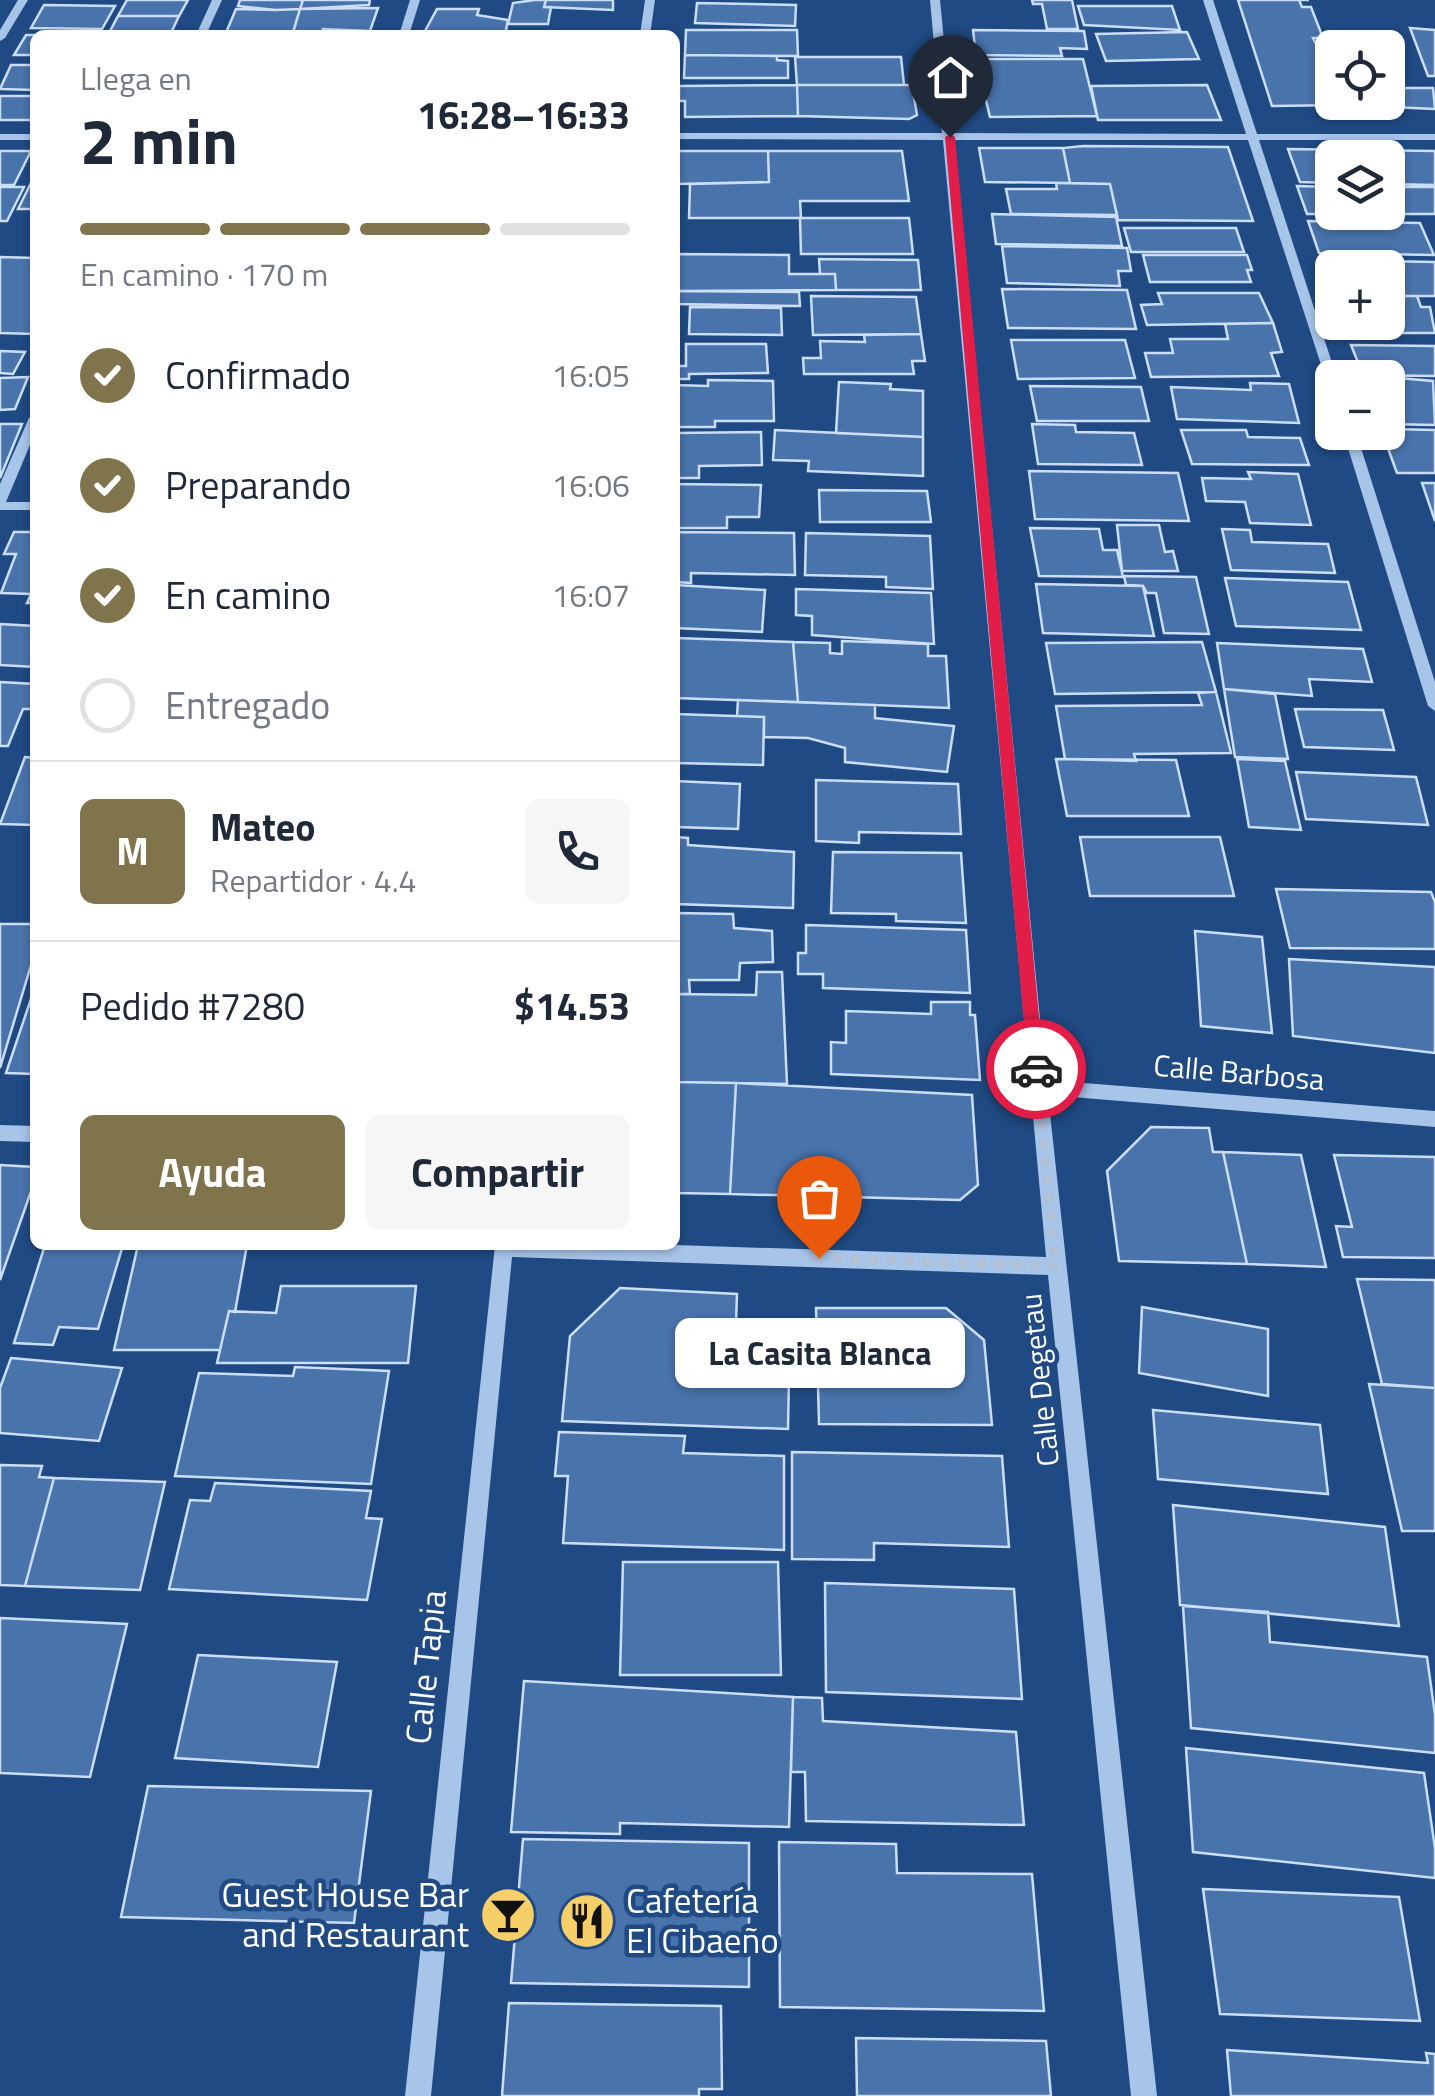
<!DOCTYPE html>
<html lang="es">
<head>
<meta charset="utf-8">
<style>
	body { margin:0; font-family:"Titillium Web",sans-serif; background:#f6f6f7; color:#1f2937; height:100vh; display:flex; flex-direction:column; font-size:38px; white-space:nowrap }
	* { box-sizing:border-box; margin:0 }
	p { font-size:32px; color:#747a83 }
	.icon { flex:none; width:55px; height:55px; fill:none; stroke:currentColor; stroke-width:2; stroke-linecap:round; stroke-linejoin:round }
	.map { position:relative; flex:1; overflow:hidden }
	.panel { position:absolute; left:30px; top:30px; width:650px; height:1220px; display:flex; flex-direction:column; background:#fff; border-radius:15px; box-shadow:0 2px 8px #0004 }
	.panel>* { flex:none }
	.buttons { position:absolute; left:1315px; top:30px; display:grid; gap:20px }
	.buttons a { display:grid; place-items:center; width:90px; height:90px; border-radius:15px; background:#fff; box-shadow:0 2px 8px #0004; font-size:50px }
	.pin { position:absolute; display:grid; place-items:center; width:85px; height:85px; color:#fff; margin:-102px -42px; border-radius:50% 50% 50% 0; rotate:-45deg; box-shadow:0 0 10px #0007 }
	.pin .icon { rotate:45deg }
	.courier { position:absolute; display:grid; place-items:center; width:100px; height:100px; margin:-50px; border:8px solid #e11d48; border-radius:50%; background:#fff; color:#222; box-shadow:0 2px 12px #0007 }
	.bubble { position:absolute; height:70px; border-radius:15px; background:#fff; box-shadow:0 2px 8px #0004; font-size:32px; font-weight:700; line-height:70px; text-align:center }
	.head em { font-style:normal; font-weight:700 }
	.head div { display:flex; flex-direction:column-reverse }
	.head { display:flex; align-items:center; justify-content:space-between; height:170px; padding:0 50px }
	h1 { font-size:65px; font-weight:700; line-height:75px }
	.bar { display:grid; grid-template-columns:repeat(4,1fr); gap:15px 10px; align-content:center; height:120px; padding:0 50px }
	.bar i { height:12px; border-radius:8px; background:#e0e1e3 }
	.bar .active { background:#80744d }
	.bar p { grid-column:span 4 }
	.line { display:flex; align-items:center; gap:25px; padding:0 50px; border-top:2px solid #e0e1e3 }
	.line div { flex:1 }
	.round { display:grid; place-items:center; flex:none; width:105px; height:105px; border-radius:15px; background:#f6f6f7 }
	ol { padding:0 50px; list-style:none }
	li { display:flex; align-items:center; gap:30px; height:110px }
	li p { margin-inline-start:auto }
	li .icon { padding:10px; border-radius:50%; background:#80744d; color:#fff; stroke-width:4 }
	li:last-child { color:#747a83 }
	li i { width:55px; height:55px; border:5px solid #e0e1e3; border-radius:50% }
	.button { display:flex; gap:20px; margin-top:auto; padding:20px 50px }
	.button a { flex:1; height:115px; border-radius:15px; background:#80744d; color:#fff; font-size:40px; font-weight:700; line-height:115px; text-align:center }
	.button a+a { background:#f6f6f7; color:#1f2937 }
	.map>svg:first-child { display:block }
</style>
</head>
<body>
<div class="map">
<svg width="1435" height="2096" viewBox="0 0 1435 2096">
	<rect width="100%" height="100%" fill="#204a83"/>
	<path fill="#4973ab" stroke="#cbdef7" stroke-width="2.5" d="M 127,0 L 188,0 L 179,16 L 118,16 Z
		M 240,0 L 303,0 L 300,9 L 276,10 L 238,6 Z
		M 303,0 L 370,0 L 369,5 L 300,9 Z
		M 535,0 L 546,0 L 544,7 L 551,7 L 548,24 L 508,24 L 513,3 Z
		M 546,0 L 613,0 L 613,10 L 544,7 Z
		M 1032,0 L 1072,0 L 1078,29 L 1047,29 L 1042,4 L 1033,4 Z
		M 1238,0 L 1309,0 L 1299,0 L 1302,7 L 1311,7 L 1323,38 L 1313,38 L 1317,46 L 1328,46 L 1332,60 L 1332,102 L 1345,105 L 1272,106 Z
		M 697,3 L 796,5 L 795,26 L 695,23 Z
		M 44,5 L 115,6 L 102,29 L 31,28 Z
		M 1078,6 L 1172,6 L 1180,30 L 1084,25 Z
		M 378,8 L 370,31 L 323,29 L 322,33 L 293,33 L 300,9 Z
		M 236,9 L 276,10 L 300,9 L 292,35 L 225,35 Z
		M 437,9 L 479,9 L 477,15 L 508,20 L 505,35 L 425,31 Z
		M 118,16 L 179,16 L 170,35 L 108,35 Z
		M 1410,28 L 1435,30 L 1435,76 L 1428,76 Z
		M 686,30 L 797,30 L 798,56 L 685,55 Z
		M 973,30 L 1084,31 L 1087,49 L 1060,48 L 1062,56 L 976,55 Z
		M 1187,32 L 1199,59 L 1106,61 L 1096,34 Z
		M 26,35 L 37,35 L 35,55 L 14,55 Z
		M 685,55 L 777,56 L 777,60 L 788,61 L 788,78 L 684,78 Z
		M 795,57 L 901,57 L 904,85 L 797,85 Z
		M 976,59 L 1083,59 L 1097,116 L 990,117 Z
		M 11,65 L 35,65 L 35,90 L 0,89 Z
		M 797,85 L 798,116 L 685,117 L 685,101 L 679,101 L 679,86 Z
		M 797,85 L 912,85 L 917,115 L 909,119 L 798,116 Z
		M 1207,85 L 1221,120 L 1098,120 L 1091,86 Z
		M 1388,88 L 1433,88 L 1435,109 L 1369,106 L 1368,102 L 1388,102 Z
		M 0,96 L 35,96 L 35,120 L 0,120 Z
		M 1083,146 L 1228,147 L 1253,221 L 1118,220 L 1110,184 L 1070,183 L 1063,148 Z
		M 979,148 L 1063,148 L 1070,183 L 985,182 Z
		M 1288,149 L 1435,151 L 1435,185 L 1388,184 L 1388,158 L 1332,158 L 1332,183 L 1300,182 Z
		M 0,151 L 31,151 L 14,185 L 0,185 Z
		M 678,151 L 768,151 L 769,182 L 676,184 Z
		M 768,151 L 902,151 L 909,201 L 800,201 L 801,218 L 689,218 L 690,184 L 769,182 Z
		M 35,175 L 35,209 L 18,209 Z
		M 1056,183 L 1110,184 L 1117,215 L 1011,214 L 1006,189 L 1057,189 Z
		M 1297,186 L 1332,187 L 1332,212 L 1388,212 L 1388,187 L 1435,187 L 1435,214 L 1307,214 Z
		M 0,187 L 24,187 L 7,221 L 0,221 Z
		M 992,214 L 1116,217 L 1122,246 L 996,244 Z
		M 800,218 L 909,218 L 913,254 L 801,254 Z
		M 1308,221 L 1420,223 L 1434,255 L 1319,253 Z
		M 1124,228 L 1236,228 L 1244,252 L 1131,252 Z
		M 1002,246 L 1127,248 L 1131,271 L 1118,271 L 1120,286 L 1007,283 Z
		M 675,254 L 789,255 L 789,274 L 835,274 L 836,290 L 675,291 Z
		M 1143,255 L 1247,255 L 1252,270 L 1247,270 L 1251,282 L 1150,282 Z
		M 0,257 L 35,258 L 35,334 L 0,333 Z
		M 819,259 L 918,260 L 921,290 L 836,290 L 835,274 L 820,274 Z
		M 1326,260 L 1435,262 L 1435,296 L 1388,296 L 1388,268 L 1332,268 L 1332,279 Z
		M 1002,289 L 1127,290 L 1136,329 L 1008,328 Z
		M 675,291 L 799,292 L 800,306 L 675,304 Z
		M 1158,293 L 1259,293 L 1273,323 L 1147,325 L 1141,305 L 1162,304 Z
		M 811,296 L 916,297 L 921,334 L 813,335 Z
		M 1388,296 L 1417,296 L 1421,307 L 1430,307 L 1435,333 L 1379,333 L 1375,322 L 1388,322 Z
		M 690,307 L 781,308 L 782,335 L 689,334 Z
		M 1273,323 L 1282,352 L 1271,353 L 1279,376 L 1151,377 L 1145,353 L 1173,353 L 1170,339 L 1228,339 L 1225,324 Z
		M 921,334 L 925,361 L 912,361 L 914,374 L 804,374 L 803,358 L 821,358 L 820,341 L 865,342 L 864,335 Z
		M 1011,340 L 1125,340 L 1135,378 L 1018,379 Z
		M 686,344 L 766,344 L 768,373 L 689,374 L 689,379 L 675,379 L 675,366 L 686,366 Z
		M 1351,345 L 1435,346 L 1435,376 L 1363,375 Z
		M 0,351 L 25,352 L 13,374 L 0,373 Z
		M 1363,375 L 1433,381 L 1435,425 L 1388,424 L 1388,378 Z
		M 28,377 L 15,409 L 0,410 L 0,378 Z
		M 708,380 L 773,381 L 774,421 L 715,421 L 715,427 L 675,427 L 675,385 L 708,386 Z
		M 839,382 L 891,384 L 890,389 L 923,391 L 923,437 L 836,433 Z
		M 1250,383 L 1289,384 L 1299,423 L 1177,419 L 1171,387 L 1251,390 Z
		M 1030,386 L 1141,387 L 1149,421 L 1037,421 Z
		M 0,424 L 22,424 L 0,478 Z
		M 1032,424 L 1075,425 L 1076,432 L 1134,433 L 1142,465 L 1038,464 Z
		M 1388,429 L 1435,430 L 1435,473 L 1397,473 L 1382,432 Z
		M 775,430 L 923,437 L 923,476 L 808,471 L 809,461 L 773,460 Z
		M 1181,430 L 1246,430 L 1248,437 L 1300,438 L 1309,465 L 1192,464 Z
		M 761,432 L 762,465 L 699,466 L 699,478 L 675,478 L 675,433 Z
		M 1029,471 L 1178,473 L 1189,521 L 1035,519 Z
		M 1248,472 L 1298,474 L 1311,525 L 1250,523 L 1245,502 L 1206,501 L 1202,478 L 1251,479 Z
		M 1422,483 L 1435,483 L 1435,521 Z
		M 675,484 L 761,485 L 759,517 L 727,517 L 727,528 L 675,528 Z
		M 819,490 L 927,491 L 931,522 L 820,522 Z
		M 1117,525 L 1159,525 L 1165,552 L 1173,551 L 1178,571 L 1122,571 Z
		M 1030,528 L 1099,529 L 1103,550 L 1117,550 L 1123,577 L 1039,576 Z
		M 1222,529 L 1250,530 L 1252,542 L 1328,544 L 1335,573 L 1231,570 Z
		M 14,532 L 35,532 L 35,603 L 27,603 L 31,594 L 1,593 L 16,554 L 4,554 Z
		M 675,532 L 794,533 L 795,575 L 691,573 L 691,583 L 675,582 Z
		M 806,533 L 930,536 L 933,589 L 886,587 L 886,577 L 805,575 Z
		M 1124,576 L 1196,577 L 1209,634 L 1164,633 L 1156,593 L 1147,593 L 1143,586 L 1126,585 Z
		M 1225,578 L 1348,582 L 1361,630 L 1236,626 Z
		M 1036,584 L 1143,586 L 1154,636 L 1043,633 Z
		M 675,585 L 765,590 L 762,632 L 675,628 Z
		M 796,589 L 931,593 L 934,644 L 812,635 L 812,616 L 796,615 Z
		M 0,624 L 35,626 L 35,667 L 0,665 Z
		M 675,638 L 793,642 L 798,702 L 675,698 Z
		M 842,641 L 928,644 L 928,656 L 946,656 L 949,708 L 798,702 L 793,642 L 830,643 L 830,653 L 842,654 Z
		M 1202,642 L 1216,692 L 1055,694 L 1046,643 Z
		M 1217,643 L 1363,649 L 1372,682 L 1309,679 L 1312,696 L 1224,689 Z
		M 0,682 L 35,684 L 35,709 L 23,709 L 8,746 L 0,746 Z
		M 1224,689 L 1275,694 L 1288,759 L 1235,757 Z
		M 1216,692 L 1231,753 L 1134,754 L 1136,761 L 1065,759 L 1056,706 L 1202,705 L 1198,693 Z
		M 738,700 L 875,705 L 875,718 L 954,726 L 947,772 L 845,762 L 845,748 L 808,738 L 764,737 L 764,717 L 737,716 Z
		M 1295,709 L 1383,710 L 1394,750 L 1304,747 Z
		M 675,714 L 764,717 L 763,765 L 675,763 Z
		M 25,757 L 35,758 L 35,825 L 0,824 Z
		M 1056,759 L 1176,760 L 1189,816 L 1067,816 Z
		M 1237,759 L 1285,761 L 1301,830 L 1249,827 Z
		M 1296,772 L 1416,777 L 1428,825 L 1306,819 Z
		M 816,780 L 958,784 L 961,834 L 859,832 L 859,843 L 816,841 Z
		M 675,781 L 740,784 L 738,829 L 675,827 Z
		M 675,837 L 688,838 L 688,845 L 794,852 L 793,908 L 675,904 Z
		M 1080,837 L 1220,837 L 1234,896 L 1090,896 Z
		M 833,852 L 961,853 L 966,923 L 896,921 L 896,914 L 831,913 Z
		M 1276,889 L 1431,892 L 1435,902 L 1435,949 L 1290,948 Z
		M 675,913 L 733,914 L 734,928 L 772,931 L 773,962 L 740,963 L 739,980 L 689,980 L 690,994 L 675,994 Z
		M 0,924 L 35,924 L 35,952 L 0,1068 Z
		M 806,925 L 966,930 L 970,993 L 823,988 L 823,974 L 798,974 L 798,953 L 806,953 Z
		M 1195,931 L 1262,937 L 1272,1033 L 1201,1026 Z
		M 1289,959 L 1435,967 L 1435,1053 L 1293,1036 Z
		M 757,972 L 782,972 L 787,1084 L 675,1082 L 675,994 L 756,995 Z
		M 35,987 L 35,1074 L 6,1073 Z
		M 931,1002 L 970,1002 L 970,1015 L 975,1015 L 980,1080 L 831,1074 L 831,1042 L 846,1043 L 846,1011 L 931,1014 Z
		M 675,1082 L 736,1083 L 730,1194 L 675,1193 Z
		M 736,1083 L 972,1095 L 978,1185 L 960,1200 L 730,1194 Z
		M 1151,1127 L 1209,1128 L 1213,1152 L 1223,1152 L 1247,1264 L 1119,1261 L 1107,1171 Z
		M 1223,1152 L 1301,1155 L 1326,1267 L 1247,1264 Z
		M 1334,1155 L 1435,1157 L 1435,1258 L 1343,1257 L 1336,1226 L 1352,1227 Z
		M 0,1165 L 35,1167 L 35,1180 L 0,1280 Z
		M 45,1245 L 123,1245 L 98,1329 L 59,1327 L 53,1345 L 14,1343 Z
		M 138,1245 L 247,1245 L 235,1312 L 229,1311 L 220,1350 L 114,1350 Z
		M 1357,1279 L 1435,1280 L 1435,1388 L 1382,1384 Z
		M 281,1286 L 416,1286 L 408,1363 L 217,1363 L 229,1311 L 276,1313 Z
		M 620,1288 L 737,1294 L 736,1322 L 790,1324 L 788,1429 L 562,1421 L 570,1336 Z
		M 1142,1307 L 1268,1329 L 1268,1396 L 1139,1373 Z
		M 816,1308 L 946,1308 L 984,1340 L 992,1425 L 819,1424 Z
		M 11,1358 L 122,1368 L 99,1441 L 0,1433 L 0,1388 Z
		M 295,1367 L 389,1371 L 371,1484 L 175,1476 L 199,1373 L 293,1376 Z
		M 1369,1384 L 1435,1388 L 1435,1531 L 1402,1531 Z
		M 1153,1410 L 1320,1425 L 1328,1494 L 1158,1479 Z
		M 559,1432 L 685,1436 L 683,1453 L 784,1456 L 784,1550 L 563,1543 L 568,1476 L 555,1476 Z
		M 792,1452 L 1002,1456 L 1009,1547 L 874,1543 L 874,1560 L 792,1559 Z
		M 0,1465 L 42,1466 L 39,1477 L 54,1478 L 25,1586 L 0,1585 Z
		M 54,1478 L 165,1482 L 140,1590 L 25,1586 Z
		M 215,1483 L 371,1491 L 366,1518 L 382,1519 L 367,1600 L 169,1589 L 190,1500 L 210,1501 Z
		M 1173,1505 L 1385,1527 L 1399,1626 L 1180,1605 Z
		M 623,1562 L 778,1562 L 781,1675 L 620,1675 Z
		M 825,1583 L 1014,1589 L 1022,1699 L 826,1692 Z
		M 1183,1606 L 1268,1612 L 1270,1642 L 1427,1657 L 1435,1715 L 1435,1753 L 1191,1728 Z
		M 0,1618 L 127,1624 L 90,1777 L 0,1773 Z
		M 198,1655 L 337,1662 L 318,1767 L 175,1758 Z
		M 524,1681 L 793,1697 L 789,1827 L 620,1823 L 620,1834 L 511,1832 Z
		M 793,1697 L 822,1698 L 823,1721 L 1016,1732 L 1024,1825 L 806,1821 L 805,1772 L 791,1772 Z
		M 1186,1748 L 1424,1773 L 1435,1848 L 1435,1878 L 1193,1852 Z
		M 148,1786 L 371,1791 L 354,1923 L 121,1917 Z
		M 523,1839 L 749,1843 L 749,1987 L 511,1983 Z
		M 779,1842 L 896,1844 L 897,1873 L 1032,1874 L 1044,2011 L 780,2007 Z
		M 1203,1889 L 1399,1897 L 1420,2021 L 1220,2014 Z
		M 509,2003 L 721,2006 L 722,2089 L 699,2089 L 699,2096 L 502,2096 Z
		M 856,2038 L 1046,2041 L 1051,2096 L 857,2096 Z
		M 1227,2050 L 1428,2063 L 1426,2053 L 1435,2054 L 1435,2096 L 1231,2096 Z"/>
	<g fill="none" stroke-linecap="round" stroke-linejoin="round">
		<path fill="#a7c4e9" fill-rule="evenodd" d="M 18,0 L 28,0 L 5,38 L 0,41 L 0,30 Z
			M 212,0 L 222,0 L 206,35 L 196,35 Z
			M 410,0 L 420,0 L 409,35 L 399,35 Z
			M 645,0 L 655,0 L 650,35 L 640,35 Z
			M 930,0 L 940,0 L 953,133 L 1246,134 L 1203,0 L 1213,0 L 1257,134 L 1435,134 L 1435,140 L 1259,140 L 1337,378 L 1332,378 L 1332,384 L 1326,380 L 1248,140 L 954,140 L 1046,1080 L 1435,1111 L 1435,1127 L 1048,1095 L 1157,2096 L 1131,2096 L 1048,1275 L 512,1257 L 431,2096 L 405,2096 L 495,1245 L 675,1245 L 1046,1257 L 943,140 L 675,139 L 675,133 L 942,133 Z
			M 0,134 L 35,134 L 35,140 L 0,140 Z
			M 35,414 L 35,433 L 6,502 L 35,502 L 35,510 L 0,510 L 0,484 L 29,418 Z
			M 1343,432 L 1356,432 L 1435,682 L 1435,711 L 1428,706 Z
			M 0,1125 L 35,1126 L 35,1142 L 0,1141 Z"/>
	</g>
	<path fill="#e11d48" d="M 950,134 L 955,137 L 1044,1069 L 1036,1076 L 1028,1069 L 945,137 Z"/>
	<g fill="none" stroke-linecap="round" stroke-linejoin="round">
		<path stroke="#b1c0d4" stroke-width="10" stroke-dasharray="0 18" d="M 819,1258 L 1056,1266 L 1036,1069"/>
	</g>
	<defs>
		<g id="bar-disc" transform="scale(2.875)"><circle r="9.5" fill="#f6cf68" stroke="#204a83"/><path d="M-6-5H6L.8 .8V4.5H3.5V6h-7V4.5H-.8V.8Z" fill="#111"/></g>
		<g id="restaurant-disc" transform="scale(2.875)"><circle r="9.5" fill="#f6cf68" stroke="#204a83"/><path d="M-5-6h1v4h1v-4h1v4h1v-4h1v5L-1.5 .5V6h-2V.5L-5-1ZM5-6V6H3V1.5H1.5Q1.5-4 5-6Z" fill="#111"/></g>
	</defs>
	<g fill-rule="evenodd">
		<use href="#bar-disc" x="508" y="1915"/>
		<use href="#restaurant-disc" x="587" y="1921"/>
	</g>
	<g text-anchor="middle" stroke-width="9" stroke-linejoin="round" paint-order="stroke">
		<g font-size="30" fill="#fff" stroke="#204a83">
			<text transform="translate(1239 1073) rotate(5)" y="10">Calle Barbosa</text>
			<text transform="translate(1040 1380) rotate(-96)" y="10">Calle Degetau</text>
		</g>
		<g font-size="35" fill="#fff" stroke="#204a83">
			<text transform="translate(426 1667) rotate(-84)" y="12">Calle Tapia</text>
		</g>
		<g font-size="35" fill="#fff" stroke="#204a83" text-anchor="end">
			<text x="469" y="1907">Guest House Bar<tspan x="469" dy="40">and Restaurant</tspan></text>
			<text x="626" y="1913" text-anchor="start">Cafetería<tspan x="626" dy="40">El Cibaeño</tspan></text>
		</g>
	</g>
</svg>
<div class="buttons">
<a><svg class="icon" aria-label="locate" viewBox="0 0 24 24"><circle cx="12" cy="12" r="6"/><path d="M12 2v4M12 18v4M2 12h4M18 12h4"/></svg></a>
<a><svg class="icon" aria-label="layers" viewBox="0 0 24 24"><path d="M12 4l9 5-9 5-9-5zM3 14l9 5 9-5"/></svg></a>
<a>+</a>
<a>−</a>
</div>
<div class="pin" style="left:819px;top:1258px;background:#ea580c"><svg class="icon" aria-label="bag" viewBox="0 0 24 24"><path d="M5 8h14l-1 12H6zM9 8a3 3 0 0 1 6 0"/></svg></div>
<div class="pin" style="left:950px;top:137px;background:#1f2937"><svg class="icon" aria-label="home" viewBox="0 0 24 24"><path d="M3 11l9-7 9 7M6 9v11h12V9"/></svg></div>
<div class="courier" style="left:1036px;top:1069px"><svg class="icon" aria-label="car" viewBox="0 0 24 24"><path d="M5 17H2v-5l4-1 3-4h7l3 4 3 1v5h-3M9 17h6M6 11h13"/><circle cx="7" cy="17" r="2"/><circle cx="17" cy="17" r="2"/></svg></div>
<div class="bubble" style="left:675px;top:1318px;width:290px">La Casita Blanca</div>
<section class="panel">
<div class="head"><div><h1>2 min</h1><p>Llega en</p></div><em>16:28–16:33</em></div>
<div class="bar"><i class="active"></i><i class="active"></i><i class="active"></i><i></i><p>En camino · 170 m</p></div>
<ol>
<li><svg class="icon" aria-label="check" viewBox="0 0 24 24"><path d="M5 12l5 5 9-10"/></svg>Confirmado<p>16:05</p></li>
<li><svg class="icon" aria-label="check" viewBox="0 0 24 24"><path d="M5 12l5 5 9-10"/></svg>Preparando<p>16:06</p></li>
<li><svg class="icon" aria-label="check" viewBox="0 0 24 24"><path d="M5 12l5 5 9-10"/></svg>En camino<p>16:07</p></li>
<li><i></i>Entregado</li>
</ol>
<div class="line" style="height:180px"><b class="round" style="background:#80744d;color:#fff">M</b><div><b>Mateo</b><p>Repartidor · 4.4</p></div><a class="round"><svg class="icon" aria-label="phone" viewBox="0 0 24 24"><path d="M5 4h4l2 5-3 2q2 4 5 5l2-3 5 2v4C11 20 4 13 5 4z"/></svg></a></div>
<div class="line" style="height:130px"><div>Pedido #7280</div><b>$14.53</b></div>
<div class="button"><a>Ayuda</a><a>Compartir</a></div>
</section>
</div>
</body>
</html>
